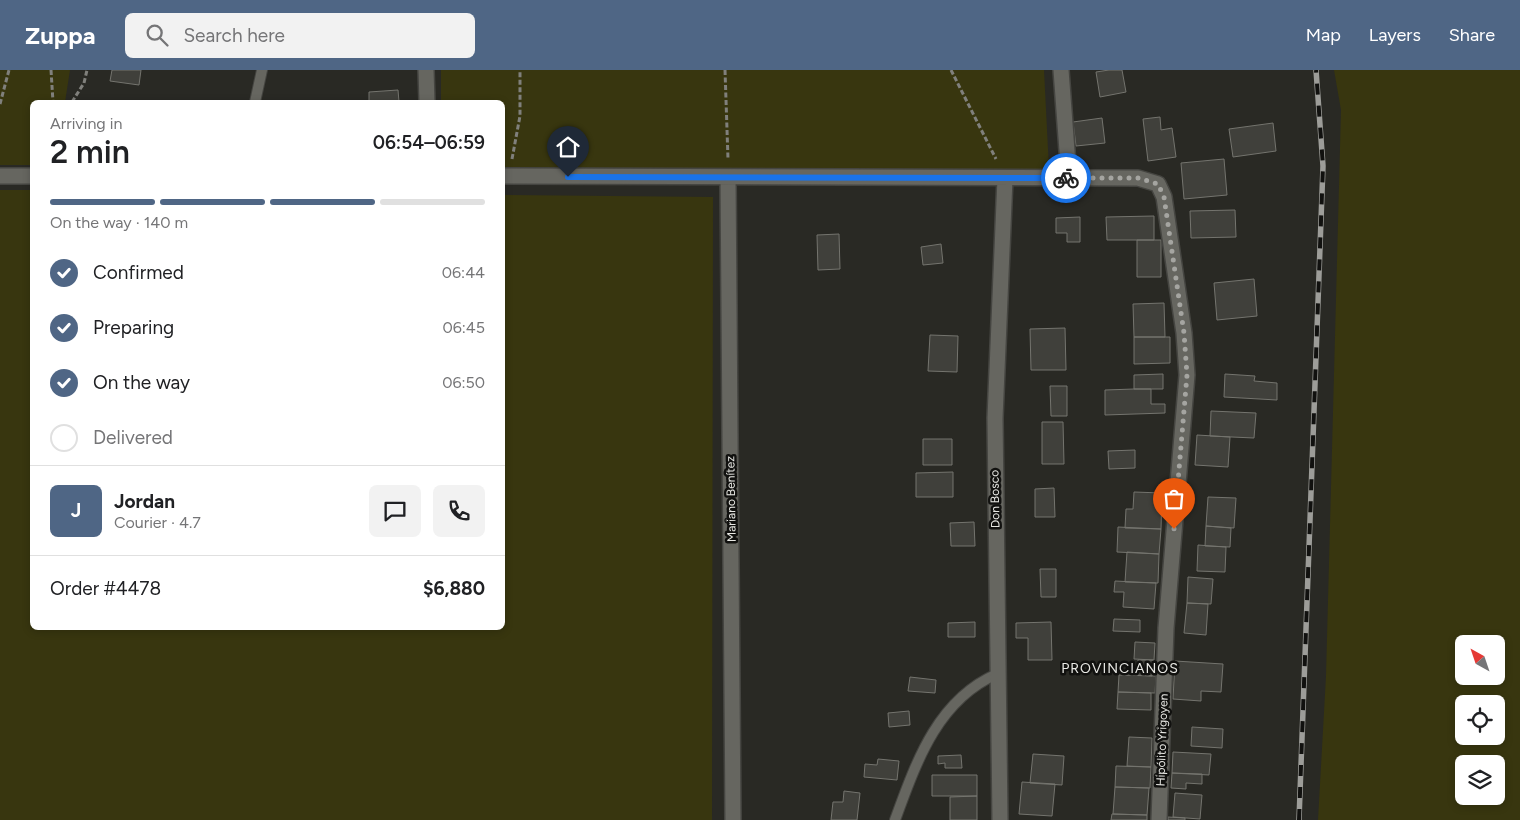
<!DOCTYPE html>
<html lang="en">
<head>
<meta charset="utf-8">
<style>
	body { margin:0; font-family:Figtree,sans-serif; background:#f2f2f2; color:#202124; height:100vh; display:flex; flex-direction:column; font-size:19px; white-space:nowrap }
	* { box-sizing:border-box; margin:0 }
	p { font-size:16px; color:#757577 }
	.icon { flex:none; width:28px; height:28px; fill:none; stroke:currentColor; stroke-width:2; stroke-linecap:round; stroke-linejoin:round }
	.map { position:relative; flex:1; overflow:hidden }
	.side { position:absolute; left:30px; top:30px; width:475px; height:530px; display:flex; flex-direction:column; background:#fff; border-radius:8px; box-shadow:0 2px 8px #0003 }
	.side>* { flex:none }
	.needle { width:32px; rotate:320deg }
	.tools { position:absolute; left:1455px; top:565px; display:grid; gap:10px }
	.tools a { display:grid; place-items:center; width:50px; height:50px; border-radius:8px; background:#fff; box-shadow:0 2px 8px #0003; font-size:25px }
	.pin { position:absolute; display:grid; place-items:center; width:42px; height:42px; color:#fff; margin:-51px -21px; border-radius:50% 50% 50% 0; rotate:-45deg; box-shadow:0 0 5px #0007 }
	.pin .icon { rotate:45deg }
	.courier { position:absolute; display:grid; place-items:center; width:50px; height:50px; margin:-25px; border:4px solid #1a73e8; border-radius:50%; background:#fff; color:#222; box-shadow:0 1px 6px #0007 }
	.summary em { font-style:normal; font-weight:600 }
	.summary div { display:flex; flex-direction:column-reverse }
	.summary { display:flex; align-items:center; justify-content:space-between; height:85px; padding:0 20px }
	h1 { font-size:32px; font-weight:600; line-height:38px }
	.bar { display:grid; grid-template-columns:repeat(4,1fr); gap:8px 5px; align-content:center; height:60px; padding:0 20px }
	.bar i { height:6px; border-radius:4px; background:#e0e0e0 }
	.bar .active { background:#4f6685 }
	.bar p { grid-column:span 4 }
	.line { display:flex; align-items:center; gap:12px; padding:0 20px; border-top:1px solid #e0e0e0 }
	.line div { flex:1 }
	.round { display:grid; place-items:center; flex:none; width:52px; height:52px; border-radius:8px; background:#f2f2f2 }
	ol { padding:0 20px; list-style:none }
	li { display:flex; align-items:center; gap:15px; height:55px }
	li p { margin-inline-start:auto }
	li .icon { padding:5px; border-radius:50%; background:#4f6685; color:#fff; stroke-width:4 }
	li:last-child { color:#757577 }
	li i { width:28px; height:28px; border:2px solid #e0e0e0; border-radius:50% }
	header { display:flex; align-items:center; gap:30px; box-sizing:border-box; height:70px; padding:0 25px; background:#4f6685; color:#fff }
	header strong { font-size:24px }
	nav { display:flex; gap:28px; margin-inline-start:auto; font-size:18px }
	.search { width:350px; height:45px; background:#f2f2f2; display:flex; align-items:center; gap:12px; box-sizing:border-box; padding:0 18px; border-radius:8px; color:#757577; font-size:19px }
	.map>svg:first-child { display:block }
</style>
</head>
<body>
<header>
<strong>Zuppa</strong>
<div class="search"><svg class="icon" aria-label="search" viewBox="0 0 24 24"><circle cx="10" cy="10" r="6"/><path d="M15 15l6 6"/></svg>Search here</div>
<nav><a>Map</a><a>Layers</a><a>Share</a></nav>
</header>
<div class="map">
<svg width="1520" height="750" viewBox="0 0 1520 750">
	<rect width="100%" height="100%" fill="#292924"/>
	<path fill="#38360f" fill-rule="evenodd" d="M 0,0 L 70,0 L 65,32 L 32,32 L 32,95 L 0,95 Z
		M 441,0 L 1044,0 L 1049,99 L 726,102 L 503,97 L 502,32 L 441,32 Z
		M 1334,0 L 1520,0 L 1520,750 L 1318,750 L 1326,606 L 1341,40 ZM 1464,574 L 1496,574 L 1496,606 L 1464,606 ZM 1464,634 L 1496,634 L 1496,666 L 1464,666 ZM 1464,694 L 1496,694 L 1496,726 L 1464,726 Z
		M 0,120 L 32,120 L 32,558 L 502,558 L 503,125 L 713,127 L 712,750 L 0,750 Z"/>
	<path fill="#40403b" stroke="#74746e" d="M 112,0 L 141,0 L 139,15 L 110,11 Z
		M 1109,0 L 1122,0 L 1126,22 L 1100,27 L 1096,2 Z
		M 398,20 L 399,32 L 369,32 L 369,22 Z
		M 1160,47 L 1161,60 L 1172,58 L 1176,87 L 1148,91 L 1143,49 Z
		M 1102,48 L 1105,73 L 1076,76 L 1073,52 Z
		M 1273,53 L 1276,81 L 1233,87 L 1229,59 Z
		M 1224,89 L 1227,125 L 1184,129 L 1181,93 Z
		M 1235,140 L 1236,167 L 1191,168 L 1190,141 Z
		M 1154,146 L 1154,170 L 1107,170 L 1106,147 Z
		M 1080,147 L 1080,172 L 1067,172 L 1067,163 L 1056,163 L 1056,148 Z
		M 839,164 L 840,199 L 818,200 L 817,165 Z
		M 1137,170 L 1161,170 L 1161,207 L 1137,207 Z
		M 941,174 L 943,193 L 923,195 L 921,177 Z
		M 1254,209 L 1257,246 L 1217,250 L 1214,213 Z
		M 1164,233 L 1165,267 L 1134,267 L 1133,234 Z
		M 1065,258 L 1066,300 L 1031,300 L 1030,259 Z
		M 930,265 L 958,266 L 957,302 L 928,301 Z
		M 1134,267 L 1170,267 L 1170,293 L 1134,294 Z
		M 1163,304 L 1163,319 L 1134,319 L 1134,305 Z
		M 1225,304 L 1255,306 L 1254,311 L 1277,313 L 1277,330 L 1224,327 Z
		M 1050,316 L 1067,316 L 1067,346 L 1051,346 Z
		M 1134,319 L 1151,319 L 1151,334 L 1165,334 L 1165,343 L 1105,345 L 1105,320 Z
		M 1211,341 L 1256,343 L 1254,368 L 1210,366 Z
		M 1042,352 L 1063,352 L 1064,394 L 1042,394 Z
		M 1197,365 L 1230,367 L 1228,397 L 1195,395 Z
		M 923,369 L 952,369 L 952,395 L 923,395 Z
		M 1135,380 L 1135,398 L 1109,399 L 1108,381 Z
		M 953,402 L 953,427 L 916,427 L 916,403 Z
		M 1054,418 L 1055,447 L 1035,447 L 1035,419 Z
		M 1134,422 L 1162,423 L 1161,459 L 1125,458 L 1126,439 L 1133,439 Z
		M 1208,427 L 1236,428 L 1234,458 L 1206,456 Z
		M 974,452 L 975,476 L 951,476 L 950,453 Z
		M 1206,456 L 1231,458 L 1230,477 L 1205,476 Z
		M 1118,457 L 1161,459 L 1159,484 L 1117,482 Z
		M 1198,475 L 1226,477 L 1225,502 L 1197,501 Z
		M 1127,482 L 1159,484 L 1158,513 L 1125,512 Z
		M 1040,499 L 1056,499 L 1056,527 L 1041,527 Z
		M 1188,507 L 1213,509 L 1211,534 L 1187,533 Z
		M 1115,511 L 1156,513 L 1154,539 L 1123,537 L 1124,522 L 1114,522 Z
		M 1187,533 L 1208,534 L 1206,565 L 1184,563 Z
		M 1114,549 L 1140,550 L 1140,562 L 1113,561 Z
		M 975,552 L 975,567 L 948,567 L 948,553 Z
		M 1051,552 L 1052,590 L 1028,590 L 1028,568 L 1016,568 L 1016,553 Z
		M 1135,572 L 1155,573 L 1154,590 L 1134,589 Z
		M 1138,590 L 1153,590 L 1152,606 L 1137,605 Z
		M 1175,591 L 1223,594 L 1221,622 L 1201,621 L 1201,631 L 1173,629 Z
		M 1119,605 L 1156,606 L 1155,623 L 1118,622 Z
		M 910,607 L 936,610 L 935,623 L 908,621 Z
		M 1118,622 L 1151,623 L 1151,640 L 1117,639 Z
		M 909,641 L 910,655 L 889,657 L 888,643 Z
		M 1192,657 L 1223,659 L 1222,678 L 1191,676 Z
		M 1129,667 L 1152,668 L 1151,697 L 1127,696 Z
		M 1173,682 L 1211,684 L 1209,705 L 1172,703 Z
		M 1033,684 L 1064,686 L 1062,715 L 1030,713 Z
		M 961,685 L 962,698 L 945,698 L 945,693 L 938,694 L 938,686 Z
		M 878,689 L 899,691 L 897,710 L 864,707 L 865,694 L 877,695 Z
		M 1116,696 L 1151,697 L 1150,718 L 1115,717 Z
		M 1172,703 L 1202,704 L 1202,714 L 1186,713 L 1186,719 L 1171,718 Z
		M 932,705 L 977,705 L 977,726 L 932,726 Z
		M 1022,712 L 1055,714 L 1052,746 L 1019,744 Z
		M 1115,717 L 1149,718 L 1147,745 L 1113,744 Z
		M 844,721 L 860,723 L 857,750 L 831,750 L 833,732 L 843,732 Z
		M 1175,723 L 1202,725 L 1200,749 L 1173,747 Z
		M 977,726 L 977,750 L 950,750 L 950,727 Z
		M 1112,744 L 1147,745 L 1147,750 L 1111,750 Z
		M 1168,747 L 1185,748 L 1185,750 L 1168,750 Z"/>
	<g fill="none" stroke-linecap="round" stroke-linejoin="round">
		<g stroke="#454541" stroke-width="12">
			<path id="lane" d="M 255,32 L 262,0
				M 895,750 C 916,693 937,630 997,604"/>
		</g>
		<g stroke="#454541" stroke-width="18">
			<path id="street" d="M 426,0 L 427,32
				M 1061,0 L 1069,108
				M 0,106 L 32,106
				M 502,106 L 1138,108 L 1158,114 L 1164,127 L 1184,263 L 1187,305 L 1166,558 L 1159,750
				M 728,107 L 733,750
				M 1000,750 L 995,348 L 1005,108"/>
		</g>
		<path stroke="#80807c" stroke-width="3" stroke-dasharray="5 2.5" stroke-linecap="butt" d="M 51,0 L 53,32
			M 725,0 L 728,89
			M 951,0 L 996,89
			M 72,32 L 84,13 L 87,0
			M 0,34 L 9,0
			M 512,89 L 520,46 L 520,0"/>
		<use href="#lane" stroke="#666660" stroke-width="10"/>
		<use href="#street" stroke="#666660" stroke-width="15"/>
		<g stroke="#9d9d99" stroke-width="5.5">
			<path id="rail" d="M 1299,750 L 1323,96 L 1316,0"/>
		</g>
		<use href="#rail" stroke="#11110f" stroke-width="4" stroke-dasharray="11" stroke-linecap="butt"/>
	</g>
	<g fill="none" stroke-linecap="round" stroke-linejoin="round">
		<path stroke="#a5a5a1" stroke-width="5" stroke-dasharray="0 9" d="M 1066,108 L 1138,108 L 1158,114 L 1164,127 L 1184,263 L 1187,305 L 1174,459"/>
		<path stroke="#1a73e8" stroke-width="6" d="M 568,107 L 1066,108"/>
	</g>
	<g text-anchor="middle" stroke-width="5" stroke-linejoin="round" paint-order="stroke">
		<g font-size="12" fill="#e8e8e4" stroke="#11110f">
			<text transform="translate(731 429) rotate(-91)" y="4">Mariano Benítez</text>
			<text transform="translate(995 429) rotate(-91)" y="4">Don Bosco</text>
			<text transform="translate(1162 670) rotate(-88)" y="4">Hipólito Yrigoyen</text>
		</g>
		<g font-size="14" letter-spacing="1" fill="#e8e8e4" stroke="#11110f">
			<text x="1120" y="603">PROVINCIANOS</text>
		</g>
	</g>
</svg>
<div class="tools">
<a><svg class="needle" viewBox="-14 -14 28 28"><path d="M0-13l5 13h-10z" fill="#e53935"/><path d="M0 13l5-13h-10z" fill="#757577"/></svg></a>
<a><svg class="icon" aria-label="locate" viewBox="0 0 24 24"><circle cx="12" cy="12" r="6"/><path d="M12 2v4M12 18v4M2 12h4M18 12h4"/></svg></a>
<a><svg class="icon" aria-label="layers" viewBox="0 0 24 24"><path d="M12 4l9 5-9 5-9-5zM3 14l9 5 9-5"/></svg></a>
</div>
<div class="pin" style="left:1174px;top:459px;background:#ea580c"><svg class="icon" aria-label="bag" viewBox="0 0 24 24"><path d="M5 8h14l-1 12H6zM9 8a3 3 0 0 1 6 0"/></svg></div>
<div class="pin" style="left:568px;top:107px;background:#1f2937"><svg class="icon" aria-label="home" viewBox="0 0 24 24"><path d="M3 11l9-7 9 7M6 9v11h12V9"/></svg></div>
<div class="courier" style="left:1066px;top:108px"><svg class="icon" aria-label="bike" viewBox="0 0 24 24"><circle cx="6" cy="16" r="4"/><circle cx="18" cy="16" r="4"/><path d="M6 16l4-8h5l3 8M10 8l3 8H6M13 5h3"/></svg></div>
<section class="side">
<div class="summary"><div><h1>2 min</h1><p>Arriving in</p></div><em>06:54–06:59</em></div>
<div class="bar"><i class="active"></i><i class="active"></i><i class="active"></i><i></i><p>On the way · 140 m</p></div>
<ol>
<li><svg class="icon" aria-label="check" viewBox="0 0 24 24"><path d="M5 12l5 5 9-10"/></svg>Confirmed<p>06:44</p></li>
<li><svg class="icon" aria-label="check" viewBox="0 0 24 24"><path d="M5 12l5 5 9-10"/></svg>Preparing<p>06:45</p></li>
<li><svg class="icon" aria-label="check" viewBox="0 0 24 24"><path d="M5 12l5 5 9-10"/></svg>On the way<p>06:50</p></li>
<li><i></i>Delivered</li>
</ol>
<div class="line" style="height:90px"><b class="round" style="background:#4f6685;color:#fff">J</b><div><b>Jordan</b><p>Courier · 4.7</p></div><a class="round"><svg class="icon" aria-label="chat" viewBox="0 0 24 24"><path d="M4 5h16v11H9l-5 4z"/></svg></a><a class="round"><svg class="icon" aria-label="phone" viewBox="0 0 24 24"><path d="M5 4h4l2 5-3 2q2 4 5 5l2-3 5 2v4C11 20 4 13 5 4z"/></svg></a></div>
<div class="line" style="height:65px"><div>Order #4478</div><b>$6,880</b></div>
</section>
</div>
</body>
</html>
